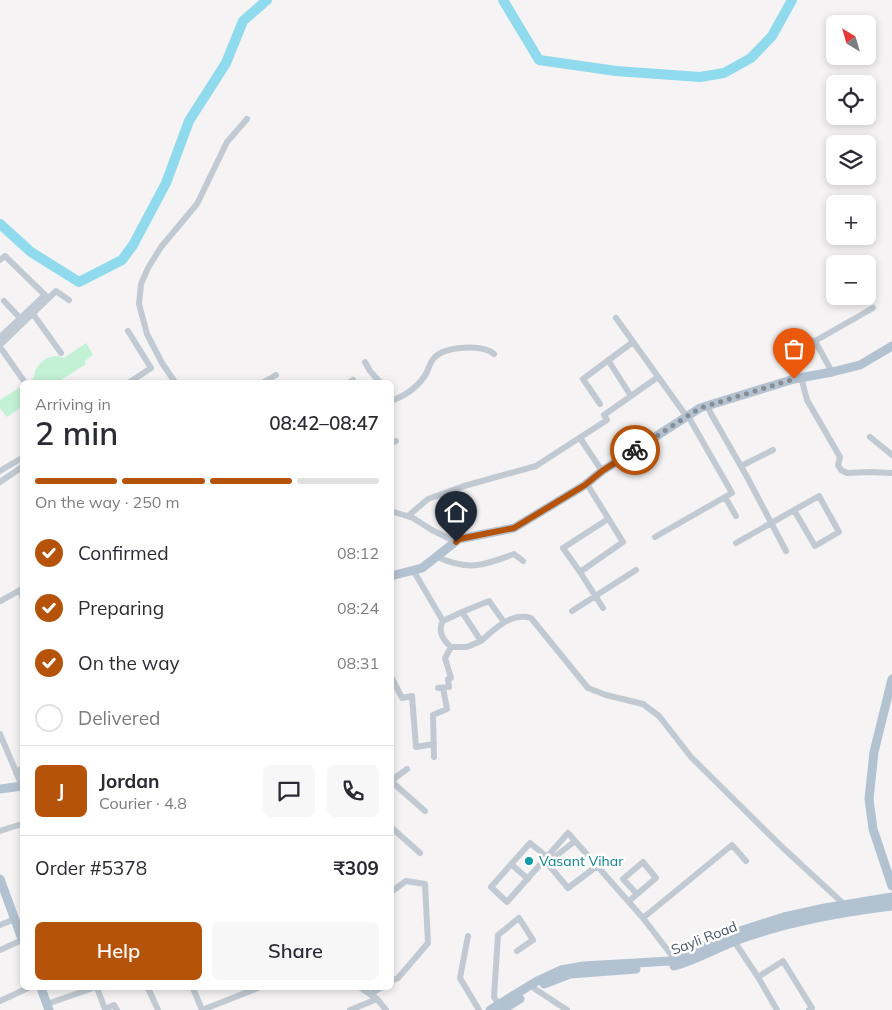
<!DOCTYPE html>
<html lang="en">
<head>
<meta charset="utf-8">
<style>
	body { margin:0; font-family:Mulish,sans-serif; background:#f7f7f7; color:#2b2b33; height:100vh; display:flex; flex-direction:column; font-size:19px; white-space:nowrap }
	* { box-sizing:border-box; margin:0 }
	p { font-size:16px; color:#7c7c81 }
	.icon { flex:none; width:28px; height:28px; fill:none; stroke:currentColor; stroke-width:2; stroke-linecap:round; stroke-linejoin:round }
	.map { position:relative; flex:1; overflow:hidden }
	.drawer { position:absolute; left:20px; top:380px; width:374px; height:610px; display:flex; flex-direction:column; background:#fff; border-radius:8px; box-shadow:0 2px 8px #0003 }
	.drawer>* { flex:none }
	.needle { width:32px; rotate:323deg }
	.fabs { position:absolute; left:826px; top:15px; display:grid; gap:10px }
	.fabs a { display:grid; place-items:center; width:50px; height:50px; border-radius:8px; background:#fff; box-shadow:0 2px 8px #0003; font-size:25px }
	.pin { position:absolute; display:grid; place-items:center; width:42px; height:42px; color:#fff; margin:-51px -21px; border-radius:50% 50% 50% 0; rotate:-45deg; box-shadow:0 0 5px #0007 }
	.pin .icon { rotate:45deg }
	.courier { position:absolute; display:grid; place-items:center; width:50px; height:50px; margin:-25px; border:4px solid #b45309; border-radius:50%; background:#fff; color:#222; box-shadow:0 1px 6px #0007 }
	.summary em { font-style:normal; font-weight:600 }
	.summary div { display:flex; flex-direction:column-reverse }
	.summary { display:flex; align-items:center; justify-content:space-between; height:85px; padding:0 15px }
	h1 { font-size:32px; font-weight:600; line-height:38px }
	.bar { display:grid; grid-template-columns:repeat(4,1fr); gap:8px 5px; align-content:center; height:60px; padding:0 15px }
	.bar i { height:6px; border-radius:4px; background:#e1e1e2 }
	.bar .on { background:#b45309 }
	.bar p { grid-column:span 4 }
	.line { display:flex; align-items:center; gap:12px; padding:0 15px; border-top:1px solid #e1e1e2 }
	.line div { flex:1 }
	.round { display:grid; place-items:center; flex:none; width:52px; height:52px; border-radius:8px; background:#f7f7f7 }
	ol { padding:0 15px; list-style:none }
	li { display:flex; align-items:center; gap:15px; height:55px }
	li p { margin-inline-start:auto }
	li .icon { padding:5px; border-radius:50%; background:#b45309; color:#fff; stroke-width:4 }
	li:last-child { color:#7c7c81 }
	li i { width:28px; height:28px; border:2px solid #e1e1e2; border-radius:50% }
	.primary-button { display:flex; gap:10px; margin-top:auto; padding:10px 15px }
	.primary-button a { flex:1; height:58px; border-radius:8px; background:#b45309; color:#fff; font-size:20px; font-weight:600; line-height:58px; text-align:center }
	.primary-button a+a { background:#f7f7f7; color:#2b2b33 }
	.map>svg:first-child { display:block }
</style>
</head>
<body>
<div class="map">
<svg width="892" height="1010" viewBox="0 0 892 1010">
	<rect width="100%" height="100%" fill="#f5f3f3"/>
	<path fill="#c3f1d5" d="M 86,343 L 93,355 L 85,361 L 86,364 L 58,382 L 29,382 L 34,378 C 34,368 44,356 56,356 C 59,356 61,357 64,358 Z
		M 22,386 L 22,407 L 7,417 L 0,408 L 0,400 Z"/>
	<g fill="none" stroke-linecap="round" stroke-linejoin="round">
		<path stroke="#90daee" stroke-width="10" d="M 503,0 L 539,60 L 616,71 L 700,77 L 724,73 L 751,58 L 772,36 L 792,0
			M 0,224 L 31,252 L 79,282 L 122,260 L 133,245 L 166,183 L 189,121 L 226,63 L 243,21 L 267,0"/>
		<path stroke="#c1cad2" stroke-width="6" d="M 0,260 L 5,256 L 45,295 L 0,337
			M 4,301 L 20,318
			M 33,314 L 61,353
			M 616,318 L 687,417
			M 128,331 L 151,368 L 130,382
			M 0,345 L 56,291 L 69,300
			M 797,345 L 809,340 L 815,341
			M 0,347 L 24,381
			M 608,360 L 631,396
			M 365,362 L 370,371 L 380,382
			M 832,372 L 815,341 L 873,308
			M 801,377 L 807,400 L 840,457 L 838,465 L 841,470 L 847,473 L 870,472 L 892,473
			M 175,382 L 162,363 L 147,334 L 139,304 L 141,284 L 148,268 L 161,247 L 197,204 L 227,142 L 247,119
			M 264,382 L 276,375
			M 350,382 L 353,380
			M 391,401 C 407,395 419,387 427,372 C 429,367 431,361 434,358 C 445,346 482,344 494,354
			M 600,404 L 583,379 L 633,342
			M 708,405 L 710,412 L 746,475 L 786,551
			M 870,437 L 892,455
			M 580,438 L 602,471
			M 391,443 L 396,441
			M 741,466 L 773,450
			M 0,471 L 22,458
			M 0,482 L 22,467
			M 587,484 L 623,542 L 580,572 L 603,608
			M 725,497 L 736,516
			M 391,511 L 413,518 L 432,530 L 456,542
			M 408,516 L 428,499 L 464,486 L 536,466 L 607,420 L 604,415 L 658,377
			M 655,537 L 732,493 L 688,416
			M 736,543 L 819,496 L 839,532 L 815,546 L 794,510
			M 437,557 C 470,571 481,566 514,554 L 523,561
			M 413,570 L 443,621 L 462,612 L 481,641 C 495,629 511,612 531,618 L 588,688 L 606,695 L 643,704 L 659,716 L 691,757 L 780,845 L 847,907
			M 580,572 L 563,548 L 608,519
			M 1,601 L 20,590 L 22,596
			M 572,611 L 636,570
			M 462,612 L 489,601 L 504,622
			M 443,621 C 437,631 444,641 451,647 L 467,647 L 481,641
			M 392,678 L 402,698 L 412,696 L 416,747 L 434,744
			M 438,688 L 449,687 L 448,679 L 451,678 L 445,658 L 451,647
			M 0,734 L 22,786
			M 434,757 L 433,715 L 447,709 L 443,688
			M 16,773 L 22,768
			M 391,781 L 407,769
			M 392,782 L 425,811
			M 391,827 L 420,853
			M 0,831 L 22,824
			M 575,841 L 547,863 L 568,888 L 597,866
			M 547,857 L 530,843 L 491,887 L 507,902 L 568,833 L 643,918 L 676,961
			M 511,864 L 528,879
			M 391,892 L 406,881 L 425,884 L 428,943 L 398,978 L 391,981
			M 629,901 L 656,878 L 643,862 L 623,879 L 637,894
			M 643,918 L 732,845 L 746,861
			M 0,925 L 15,919
			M 468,936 L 460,978 L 479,1010
			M 734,941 L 758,977 L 777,1010
			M 0,950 L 22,940
			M 758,977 L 783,961 L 812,1008 L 809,1010
			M 97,988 L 105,1009 L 114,1005 L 117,1010
			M 148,988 L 158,1010
			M 193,988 L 202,1010
			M 361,988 L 377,999 L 386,1010
			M 535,989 L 567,1010
			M 371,994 L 380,988
			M 0,1001 L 28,988
			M 47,1004 L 93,988
			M 500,1007 L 494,997 L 498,935 L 519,918 L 533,940 L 517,951
			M 202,1010 L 258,988
			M 350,1010 L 377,999"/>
		<path stroke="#b3c2d1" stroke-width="9" d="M 391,576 L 422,568 L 459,539 L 514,528 L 585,485 L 602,471 L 700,408 L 794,379 L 832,372 L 860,365 L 892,346
			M 892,679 L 874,752 L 869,799 L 873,829 L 892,886
			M 0,789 L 22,786
			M 0,879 L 22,939
			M 674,966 C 700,959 723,944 749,936 C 796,920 843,912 892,906
			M 544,984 L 570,974 L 636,969
			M 41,988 L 49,1010
			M 490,1010 L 537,981 L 561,970 L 583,966 L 670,961 L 743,930 L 784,917 L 825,908 L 892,897
			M 502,1010 L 520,999"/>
	</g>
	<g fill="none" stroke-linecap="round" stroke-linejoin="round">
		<path stroke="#868d94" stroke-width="5" stroke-dasharray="0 9" d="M 635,450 L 700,408 L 794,379"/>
		<path stroke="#b45309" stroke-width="6" d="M 456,542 L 459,539 L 514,528 L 585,485 L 602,471 L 635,450"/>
	</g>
	<circle fill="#0f9aa8" stroke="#fff" stroke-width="2" cx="529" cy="861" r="5"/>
	<g text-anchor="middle" stroke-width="5" stroke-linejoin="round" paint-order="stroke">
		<g font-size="14" fill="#0d838f" stroke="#fff" text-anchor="start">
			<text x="539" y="866">Vasant Vihar</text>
		</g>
		<g font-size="14" fill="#4a5661" stroke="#fff">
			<text transform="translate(704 938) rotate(-21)" y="5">Sayli Road</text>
		</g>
	</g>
</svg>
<div class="fabs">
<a><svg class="needle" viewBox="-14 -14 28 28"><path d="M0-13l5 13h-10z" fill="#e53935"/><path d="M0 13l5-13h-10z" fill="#7c7c81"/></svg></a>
<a><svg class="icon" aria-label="locate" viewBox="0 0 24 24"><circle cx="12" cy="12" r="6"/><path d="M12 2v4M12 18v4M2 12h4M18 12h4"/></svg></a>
<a><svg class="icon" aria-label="layers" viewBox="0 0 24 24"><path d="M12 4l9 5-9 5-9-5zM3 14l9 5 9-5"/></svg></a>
<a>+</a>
<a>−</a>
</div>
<div class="pin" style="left:794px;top:379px;background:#ea580c"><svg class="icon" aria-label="bag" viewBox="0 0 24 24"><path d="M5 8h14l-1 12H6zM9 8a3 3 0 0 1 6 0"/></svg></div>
<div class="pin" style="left:456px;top:542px;background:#1f2937"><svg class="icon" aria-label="home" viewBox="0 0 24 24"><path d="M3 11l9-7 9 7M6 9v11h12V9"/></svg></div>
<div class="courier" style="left:635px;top:450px"><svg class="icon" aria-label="bike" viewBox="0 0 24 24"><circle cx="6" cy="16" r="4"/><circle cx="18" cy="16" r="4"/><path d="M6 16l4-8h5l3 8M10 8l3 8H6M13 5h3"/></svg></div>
<section class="drawer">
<div class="summary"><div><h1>2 min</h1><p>Arriving in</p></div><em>08:42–08:47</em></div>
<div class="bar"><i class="on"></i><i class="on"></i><i class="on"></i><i></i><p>On the way · 250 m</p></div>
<ol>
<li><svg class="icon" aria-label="check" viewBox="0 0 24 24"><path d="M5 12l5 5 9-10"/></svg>Confirmed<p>08:12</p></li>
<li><svg class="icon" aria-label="check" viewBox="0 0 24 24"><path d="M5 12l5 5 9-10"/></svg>Preparing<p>08:24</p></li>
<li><svg class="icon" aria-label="check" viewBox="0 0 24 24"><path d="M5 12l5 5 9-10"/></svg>On the way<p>08:31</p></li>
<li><i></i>Delivered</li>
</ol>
<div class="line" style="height:90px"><b class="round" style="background:#b45309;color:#fff">J</b><div><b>Jordan</b><p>Courier · 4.8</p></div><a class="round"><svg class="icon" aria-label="chat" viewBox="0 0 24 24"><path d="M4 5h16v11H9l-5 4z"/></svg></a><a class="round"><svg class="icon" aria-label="phone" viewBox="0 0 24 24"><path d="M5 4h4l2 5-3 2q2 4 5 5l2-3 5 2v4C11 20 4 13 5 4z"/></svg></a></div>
<div class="line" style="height:65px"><div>Order #5378</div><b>₹309</b></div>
<div class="primary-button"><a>Help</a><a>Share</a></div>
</section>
</div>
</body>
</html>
